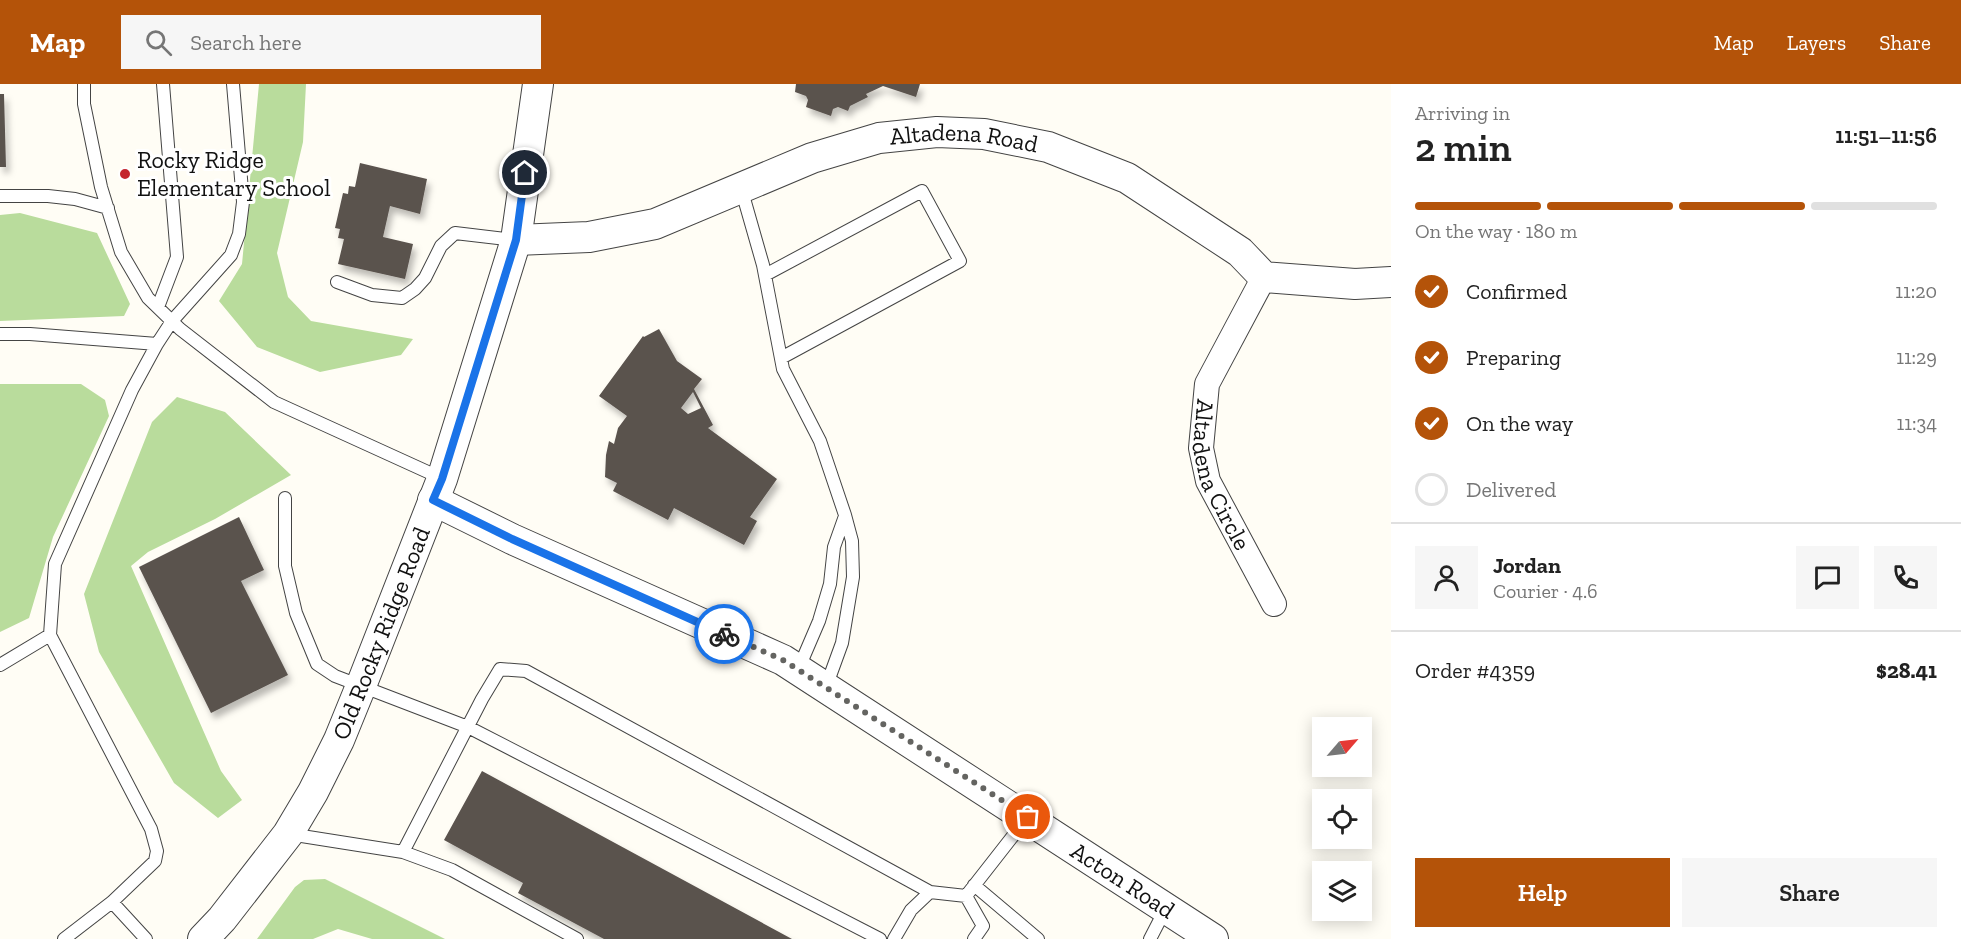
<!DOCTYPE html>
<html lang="en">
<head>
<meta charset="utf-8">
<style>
	body { margin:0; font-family:"Zilla Slab",serif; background:#f6f6f6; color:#222; height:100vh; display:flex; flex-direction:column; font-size:22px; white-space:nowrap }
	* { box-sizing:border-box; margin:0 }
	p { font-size:20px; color:#767676 }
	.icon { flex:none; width:33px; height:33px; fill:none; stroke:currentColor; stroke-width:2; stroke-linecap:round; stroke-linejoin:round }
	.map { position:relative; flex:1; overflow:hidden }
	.side { display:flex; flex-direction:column; background:#fff; width:570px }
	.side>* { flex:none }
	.needle { width:39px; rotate:62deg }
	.controls { position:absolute; left:1312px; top:633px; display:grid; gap:12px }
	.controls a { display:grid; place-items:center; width:60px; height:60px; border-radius:0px; background:#fff; box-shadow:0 3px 15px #0003; font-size:30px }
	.pin { position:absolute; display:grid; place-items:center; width:51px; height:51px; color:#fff; margin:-26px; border:3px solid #fff; border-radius:50%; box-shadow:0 2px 6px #0007 }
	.courier { position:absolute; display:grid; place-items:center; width:60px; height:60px; margin:-30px; border:4px solid #1a73e8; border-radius:50%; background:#fff; color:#222; box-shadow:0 2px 8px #0007 }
	.head em { font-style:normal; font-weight:600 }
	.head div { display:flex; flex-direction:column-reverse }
	.head { display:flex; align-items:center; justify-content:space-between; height:102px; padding:0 24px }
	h1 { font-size:39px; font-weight:600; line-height:45px }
	.bar { display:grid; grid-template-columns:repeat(4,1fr); gap:9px 6px; align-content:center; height:72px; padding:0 24px }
	.bar i { height:8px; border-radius:4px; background:#e0e0e0 }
	.bar .on { background:#b45309 }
	.bar p { grid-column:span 4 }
	.line { display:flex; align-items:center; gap:15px; padding:0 24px; border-top:2px solid #e0e0e0 }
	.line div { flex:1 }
	.round { display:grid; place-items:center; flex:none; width:63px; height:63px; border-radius:0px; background:#f6f6f6 }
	ol { padding:0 24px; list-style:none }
	li { display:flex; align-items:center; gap:18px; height:66px }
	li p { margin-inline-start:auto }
	li .icon { padding:6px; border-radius:50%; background:#b45309; color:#fff; stroke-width:4 }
	li:last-child { color:#767676 }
	li i { width:33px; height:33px; border:3px solid #e0e0e0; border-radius:50% }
	.action { display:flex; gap:12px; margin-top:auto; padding:12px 24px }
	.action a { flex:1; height:69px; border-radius:0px; background:#b45309; color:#fff; font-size:24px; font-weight:600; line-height:69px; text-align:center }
	.action a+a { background:#f6f6f6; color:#222 }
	header { display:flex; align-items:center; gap:36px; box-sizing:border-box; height:84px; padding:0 30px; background:#b45309; color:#fff }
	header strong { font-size:28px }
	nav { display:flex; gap:33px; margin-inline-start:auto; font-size:21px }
	.search { width:420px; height:54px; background:#f6f6f6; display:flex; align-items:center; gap:15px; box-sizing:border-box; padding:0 21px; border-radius:0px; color:#767676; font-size:22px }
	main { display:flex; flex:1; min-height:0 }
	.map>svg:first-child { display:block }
</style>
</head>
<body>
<header>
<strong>Map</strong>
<div class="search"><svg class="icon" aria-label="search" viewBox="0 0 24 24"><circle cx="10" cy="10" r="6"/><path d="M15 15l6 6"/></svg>Search here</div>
<nav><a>Map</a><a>Layers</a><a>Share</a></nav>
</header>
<main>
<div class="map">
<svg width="1391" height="855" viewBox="0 0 1391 855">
	<defs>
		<filter id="shadow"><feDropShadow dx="3.5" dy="6" stdDeviation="3" flood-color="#0004"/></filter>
	</defs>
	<rect width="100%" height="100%" fill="#fffdf5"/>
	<path fill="#b9dc9c" d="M 259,0 L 306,0 L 303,58 L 277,169 L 288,213 L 311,237 L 413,255 L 401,271 L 320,288 L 257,263 L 219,217 L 242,180 Z
		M 20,129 L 97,149 L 130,220 L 124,232 L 0,237 L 0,131 Z
		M 0,300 L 81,300 L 105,316 L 109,332 L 53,453 L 29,534 L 0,548 Z
		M 177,313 L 225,328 L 291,391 L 215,435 L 148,468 L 131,482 L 221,687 L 242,716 L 218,734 L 174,699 L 99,568 L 84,510 L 152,338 Z
		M 325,795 L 445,855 L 372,855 L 338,845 L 313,855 L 257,855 L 295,803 L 304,796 Z"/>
	<path fill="#5a524d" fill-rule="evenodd" filter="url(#shadow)" d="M 796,0 L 920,0 L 916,13 L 883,2 L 866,10 L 868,13 L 850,22 L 848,27 L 838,23 L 833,25 L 831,32 L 806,23 L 808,16 L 806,12 L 795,8 Z
		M 0,10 L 4,10 L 6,83 L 0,83 Z
		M 360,79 L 427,95 L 420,130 L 390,122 L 383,153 L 413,160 L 405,195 L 338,180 L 344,155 L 338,154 L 340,145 L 335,144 L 343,109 L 348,110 L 349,102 L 355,103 Z
		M 659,245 L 677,277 L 702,295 L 694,305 L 713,341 L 708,344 L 777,395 L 750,433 L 757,437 L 744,461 L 674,424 L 668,436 L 613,407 L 617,399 L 605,393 L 606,371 L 609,357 L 614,360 L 618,344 L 627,332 L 599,312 L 643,252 L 644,253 ZM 693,308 L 701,324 L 688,330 L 681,324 Z
		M 239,433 L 264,486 L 241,497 L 288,591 L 211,629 L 139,483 Z
		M 482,687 L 792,855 L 604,855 L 518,809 L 523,799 L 444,756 Z"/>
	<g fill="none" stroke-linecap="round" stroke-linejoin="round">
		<g stroke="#444" stroke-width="14">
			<path id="service" d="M 84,0 L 84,20 L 101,103 L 121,168 L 148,214 L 180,245 L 274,318 L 441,394
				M 741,104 L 763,181 L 783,285 L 820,357 L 845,431 L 852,457 L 853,493 L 842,559 L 826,603
				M 0,112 L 48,112 L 75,115 L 108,124
				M 765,191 L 922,107 L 960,177 L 781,274
				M 337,198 L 372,211 L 402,214 L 415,205 L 425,194 L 441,162 L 455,149 L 514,156
				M 158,223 L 177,173 L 163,0
				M 0,250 L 30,250 L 157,260
				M 285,414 L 285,482 L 296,529 L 317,580 L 335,592 L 468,643 L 880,855
				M 0,581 L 50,551
				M 798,586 L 819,537 L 830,500 L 834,463 L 845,432
				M 289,750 L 403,768 L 452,786 L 577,855
				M 403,768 L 482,615 L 500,585 L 526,587 L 930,808
				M 974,801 L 1038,855
				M 966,812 L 983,842 L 974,855
				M 112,818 L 146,855
				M 64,855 L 112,818 L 155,777 L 157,767 L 151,745 L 50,551 L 55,480 L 132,306 L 157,260 L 172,237 L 231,171 L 239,150 L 243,118 L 233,0
				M 894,855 L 911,826 L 930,808 L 966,812 L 1027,734
				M 1150,855 L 1166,824"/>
		</g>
		<g stroke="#444" stroke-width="26">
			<g id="minor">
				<path id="s1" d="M 1264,193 L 1207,300 L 1201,364 L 1208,397 L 1274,520"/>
			</g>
		</g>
		<g stroke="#444" stroke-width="32">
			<g id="tertiary">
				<path id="s2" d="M 516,156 L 589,153 L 655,140 L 812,74 L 879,54 L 937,48 L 984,50 L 1048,63 L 1127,94 L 1240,168 L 1264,193 L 1355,200 L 1391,198"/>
				<path id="s3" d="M 433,416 L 512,455 L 783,576 L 1213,855"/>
				<path id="s4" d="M 203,855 L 222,835 L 288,750 L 313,708 L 339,656 L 361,602 L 442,395 L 516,156 L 538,0"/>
			</g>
		</g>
		<use href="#service" stroke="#fff" stroke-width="12"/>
		<use href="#minor" stroke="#fff" stroke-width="24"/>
		<use href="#tertiary" stroke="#fff" stroke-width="30"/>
	</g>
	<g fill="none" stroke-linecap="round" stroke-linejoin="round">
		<path stroke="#646461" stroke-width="6" stroke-dasharray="0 10.8" d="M 724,550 L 783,576 L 1028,733"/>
		<path stroke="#1a73e8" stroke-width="8" d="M 525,89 L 516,156 L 442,395 L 433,416 L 512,455 L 724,550"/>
	</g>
	<circle fill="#c4262e" stroke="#fff" stroke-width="2" cx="125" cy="90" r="6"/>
	<g text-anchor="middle" stroke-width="6" stroke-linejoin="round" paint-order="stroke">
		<g font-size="24" fill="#111" stroke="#fff">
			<text dy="8" stroke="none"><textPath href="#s2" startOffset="466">Altadena Road</textPath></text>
			<text dy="8" stroke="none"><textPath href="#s1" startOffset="216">Altadena Circle</textPath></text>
			<text dy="8" stroke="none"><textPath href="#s4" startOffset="357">Old Rocky Ridge Road</textPath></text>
			<text dy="8" stroke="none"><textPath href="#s3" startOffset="790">Acton Road</textPath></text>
		</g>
		<g font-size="24" fill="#111" stroke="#fff" text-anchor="start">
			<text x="137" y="84">Rocky Ridge<tspan x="137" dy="28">Elementary School</tspan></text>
		</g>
	</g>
</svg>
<div class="controls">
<a><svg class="needle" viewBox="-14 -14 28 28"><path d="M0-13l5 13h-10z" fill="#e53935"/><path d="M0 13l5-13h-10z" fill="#767676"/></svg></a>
<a><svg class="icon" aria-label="locate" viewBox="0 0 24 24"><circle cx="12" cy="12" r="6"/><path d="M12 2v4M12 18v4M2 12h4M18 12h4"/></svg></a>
<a><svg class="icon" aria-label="layers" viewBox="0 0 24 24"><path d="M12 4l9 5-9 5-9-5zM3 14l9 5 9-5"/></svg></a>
</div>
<div class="pin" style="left:1028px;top:733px;background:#ea580c"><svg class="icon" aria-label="bag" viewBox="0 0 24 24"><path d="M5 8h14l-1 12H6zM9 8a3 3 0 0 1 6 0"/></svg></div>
<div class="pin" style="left:525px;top:89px;background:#1f2937"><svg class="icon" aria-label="home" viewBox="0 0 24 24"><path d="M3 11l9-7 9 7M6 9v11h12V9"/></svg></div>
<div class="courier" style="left:724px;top:550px"><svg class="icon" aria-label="bike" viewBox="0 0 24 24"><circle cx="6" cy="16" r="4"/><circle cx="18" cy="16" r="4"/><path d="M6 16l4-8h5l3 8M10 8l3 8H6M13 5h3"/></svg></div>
</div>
<section class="side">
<div class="head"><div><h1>2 min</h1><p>Arriving in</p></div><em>11:51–11:56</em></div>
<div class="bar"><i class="on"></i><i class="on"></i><i class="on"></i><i></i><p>On the way · 180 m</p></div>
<ol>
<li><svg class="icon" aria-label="check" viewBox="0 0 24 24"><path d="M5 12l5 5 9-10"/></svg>Confirmed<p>11:20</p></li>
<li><svg class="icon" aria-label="check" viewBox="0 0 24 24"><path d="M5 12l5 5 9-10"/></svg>Preparing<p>11:29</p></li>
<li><svg class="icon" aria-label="check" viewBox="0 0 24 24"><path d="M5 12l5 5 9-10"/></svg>On the way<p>11:34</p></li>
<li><i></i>Delivered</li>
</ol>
<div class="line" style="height:108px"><a class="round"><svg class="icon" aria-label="person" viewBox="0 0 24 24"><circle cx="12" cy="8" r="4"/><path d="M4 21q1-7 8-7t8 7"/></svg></a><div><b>Jordan</b><p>Courier · 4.6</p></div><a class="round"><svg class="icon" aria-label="chat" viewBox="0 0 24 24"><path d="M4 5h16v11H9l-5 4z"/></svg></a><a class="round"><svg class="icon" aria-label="phone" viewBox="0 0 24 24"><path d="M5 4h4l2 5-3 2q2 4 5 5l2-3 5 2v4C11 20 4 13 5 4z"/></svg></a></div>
<div class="line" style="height:78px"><div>Order #4359</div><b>$28.41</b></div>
<div class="action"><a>Help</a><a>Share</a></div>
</section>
</main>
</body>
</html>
